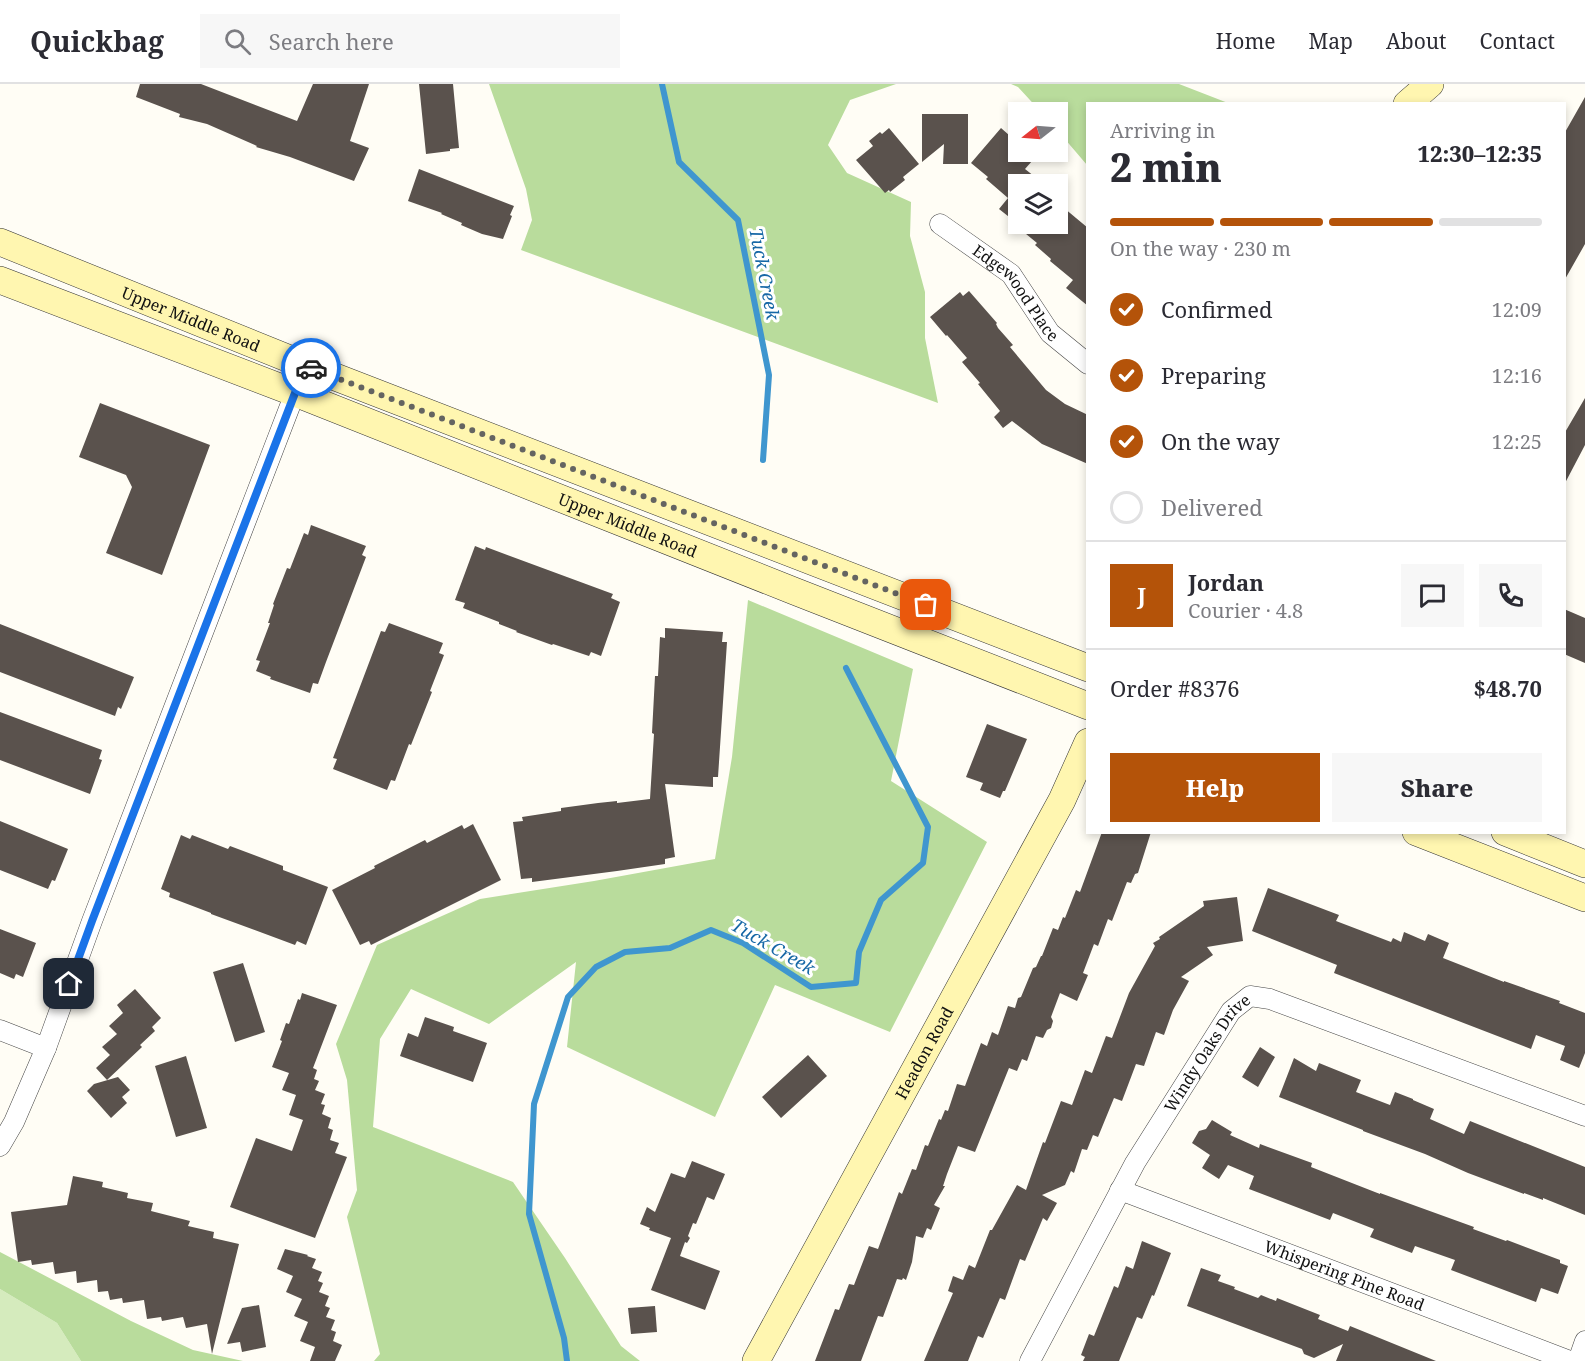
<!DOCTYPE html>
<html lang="en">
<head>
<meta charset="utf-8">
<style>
	body { margin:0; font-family:"Noto Serif",serif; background:#f7f7f7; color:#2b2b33; height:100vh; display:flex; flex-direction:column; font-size:22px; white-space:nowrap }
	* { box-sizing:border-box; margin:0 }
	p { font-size:20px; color:#7c7c81 }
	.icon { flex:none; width:33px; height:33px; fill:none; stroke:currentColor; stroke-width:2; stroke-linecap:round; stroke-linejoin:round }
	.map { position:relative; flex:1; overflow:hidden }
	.details { position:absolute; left:1086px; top:18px; width:480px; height:732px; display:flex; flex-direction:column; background:#fff; border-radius:0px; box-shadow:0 3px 9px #0003 }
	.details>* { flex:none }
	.needle { width:39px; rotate:253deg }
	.fabs { position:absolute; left:1008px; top:18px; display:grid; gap:12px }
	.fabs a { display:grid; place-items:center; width:60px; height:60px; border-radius:0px; background:#fff; box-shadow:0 3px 9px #0003; font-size:30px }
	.pin { position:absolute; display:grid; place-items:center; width:51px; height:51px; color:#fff; margin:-26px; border-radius:12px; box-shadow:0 3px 9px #0006 }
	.courier { position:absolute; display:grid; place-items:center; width:60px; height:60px; margin:-30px; border:4px solid #1a73e8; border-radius:50%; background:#fff; color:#222; box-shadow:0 2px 8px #0007 }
	.headline em { font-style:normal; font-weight:800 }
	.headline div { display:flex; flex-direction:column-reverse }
	.headline { display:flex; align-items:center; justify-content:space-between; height:102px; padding:0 24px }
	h1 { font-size:39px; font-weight:800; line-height:45px }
	.bar { display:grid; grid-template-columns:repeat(4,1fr); gap:9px 6px; align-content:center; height:72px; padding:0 24px }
	.bar i { height:8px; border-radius:4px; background:#e1e1e2 }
	.bar .on { background:#b45309 }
	.bar p { grid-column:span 4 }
	.line { display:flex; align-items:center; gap:15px; padding:0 24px; border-top:2px solid #e1e1e2 }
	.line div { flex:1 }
	.round { display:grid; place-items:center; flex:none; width:63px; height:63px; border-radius:0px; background:#f7f7f7 }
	ol { padding:0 24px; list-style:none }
	li { display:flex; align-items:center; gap:18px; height:66px }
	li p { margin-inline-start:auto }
	li .icon { padding:6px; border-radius:50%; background:#b45309; color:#fff; stroke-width:4 }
	li:last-child { color:#7c7c81 }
	li i { width:33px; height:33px; border:3px solid #e1e1e2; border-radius:50% }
	.primary-button { display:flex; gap:12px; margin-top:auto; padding:12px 24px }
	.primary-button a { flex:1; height:69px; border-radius:0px; background:#b45309; color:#fff; font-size:24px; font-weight:800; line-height:69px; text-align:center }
	.primary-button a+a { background:#f7f7f7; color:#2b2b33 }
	header { display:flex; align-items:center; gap:36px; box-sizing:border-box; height:84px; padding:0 30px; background:#fff; border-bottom:2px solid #e1e1e2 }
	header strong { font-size:28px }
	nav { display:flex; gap:33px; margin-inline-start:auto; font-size:21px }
	.search { width:420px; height:54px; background:#f7f7f7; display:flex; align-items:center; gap:15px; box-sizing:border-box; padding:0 21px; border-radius:0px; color:#7c7c81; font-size:22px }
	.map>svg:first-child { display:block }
</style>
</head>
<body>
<header>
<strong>Quickbag</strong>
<div class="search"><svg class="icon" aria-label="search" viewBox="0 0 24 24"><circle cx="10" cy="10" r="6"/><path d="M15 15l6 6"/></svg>Search here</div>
<nav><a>Home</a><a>Map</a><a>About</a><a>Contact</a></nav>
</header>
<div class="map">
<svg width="1585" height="1277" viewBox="0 0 1585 1277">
	<rect width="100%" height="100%" fill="#fffdf5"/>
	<path fill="#d5ebbd" d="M 0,1205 L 57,1239 L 81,1277 L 0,1277 Z"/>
	<path fill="#b9dc9c" d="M 489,0 L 896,0 L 850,16 L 828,61 L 847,89 L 911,118 L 910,152 L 925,208 L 925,254 L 938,319 L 521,166 L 532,136 L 526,105 Z
		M 1011,0 L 1179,0 L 1228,19 L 1088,20 L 1087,81 L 1058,47 L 1058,28 L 1041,28 L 1018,3 Z
		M 748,516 L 913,585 L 891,697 L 987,758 L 890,948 L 775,901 L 715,1033 L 567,963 L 576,878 L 489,940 L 411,905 L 380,955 L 373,1043 L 513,1098 L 565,1174 L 621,1262 L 640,1277 L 374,1277 L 380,1270 L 347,1133 L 357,1106 L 347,996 L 336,960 L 377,861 L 480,815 L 594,797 L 715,775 L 732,673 Z
		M 0,1168 L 131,1237 L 193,1266 L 243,1277 L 81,1277 L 57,1239 L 0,1205 Z"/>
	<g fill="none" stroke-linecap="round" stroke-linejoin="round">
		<path stroke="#3f96cf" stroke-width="6" d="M 662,0 L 679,78 L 738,136 L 769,291 L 763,376
			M 567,1277 L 564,1254 L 529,1130 L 534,1020 L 568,913 L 596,883 L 625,868 L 670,864 L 711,846 L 743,859 L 811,903 L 856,899 L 859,868 L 881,816 L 923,779 L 928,743 L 846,584"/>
	</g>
	<path fill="#5a524d" d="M 140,0 L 201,0 L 297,37 L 313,0 L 369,0 L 350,57 L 369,64 L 354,97 L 290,73 L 256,63 L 257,62 L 207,40 L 179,33 L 180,30 L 136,13 Z
		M 419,0 L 453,0 L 459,64 L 450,65 L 450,67 L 426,70 Z
		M 1585,13 L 1585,160 L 1564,197 L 1564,50 Z
		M 922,30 L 968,30 L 968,80 L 943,80 L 944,60 L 922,78 Z
		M 889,44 L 919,80 L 903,93 L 905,96 L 890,108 L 889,106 L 885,109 L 856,76 L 873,62 L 869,57 L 880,48 L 882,50 Z
		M 1001,44 L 1018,59 L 1018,68 L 1040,68 L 1025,85 L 1044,100 L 1018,100 L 1018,140 L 1058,140 L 1058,119 L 1088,144 L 1088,222 L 1066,204 L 1073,196 L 1050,177 L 1051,175 L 1035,161 L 1037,159 L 1014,140 L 1018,140 L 999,125 L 1008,114 L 986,95 L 988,93 L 971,79 Z
		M 419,85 L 514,122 L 510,131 L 512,132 L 503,155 L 482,150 L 461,141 L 462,139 L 441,130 L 442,129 L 408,117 Z
		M 969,207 L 997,239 L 996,240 L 998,244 L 1013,261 L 1010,263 L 1046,306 L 1065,320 L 1088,331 L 1088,380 L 1042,360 L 1012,337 L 1003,344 L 994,333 L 1000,327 L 978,300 L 980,299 L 962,278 L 967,274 L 947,251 L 946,252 L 930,233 L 960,208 L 963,212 Z
		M 1585,314 L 1585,361 L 1564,401 L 1564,350 Z
		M 100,319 L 210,361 L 162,491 L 106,469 L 132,403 L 126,391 L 79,373 Z
		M 311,441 L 366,462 L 362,471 L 366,473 L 326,578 L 318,600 L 313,599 L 310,609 L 270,595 L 271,593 L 256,587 L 260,577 L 256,576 L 270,539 L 268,539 L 274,521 L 273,520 L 287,484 L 290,485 L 304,449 L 308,451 Z
		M 475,462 L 485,466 L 486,463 L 613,510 L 611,514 L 620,518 L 601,572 L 591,568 L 589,572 L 553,560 L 552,561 L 516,548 L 517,547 L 499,540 L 499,538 L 463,524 L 465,519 L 455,516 Z
		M 1564,525 L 1585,534 L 1585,579 L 1564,570 Z
		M 389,539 L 443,559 L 439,569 L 444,571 L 430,607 L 432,608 L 411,661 L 409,660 L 395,697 L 391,696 L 387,706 L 333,685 L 337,675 L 333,674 L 381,547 L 385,548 Z
		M 0,540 L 134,593 L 121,625 L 118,623 L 115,632 L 0,588 Z
		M 665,544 L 723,548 L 722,558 L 727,558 L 718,693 L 713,693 L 713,703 L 665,700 L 675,773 L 665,775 L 665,780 L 617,787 L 532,798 L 532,794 L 521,795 L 513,738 L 523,737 L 522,733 L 561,727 L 561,724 L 598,719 L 617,717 L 617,719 L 650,715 L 654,650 L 652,649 L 655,592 L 658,592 L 660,553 L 665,554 Z
		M 0,628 L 102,666 L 99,675 L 102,676 L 90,710 L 0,676 Z
		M 987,640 L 1027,655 L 1005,707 L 1003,707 L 1000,714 L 980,706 L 983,699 L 966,693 Z
		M 0,737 L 68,765 L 55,797 L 52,796 L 48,805 L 0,786 Z
		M 473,740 L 501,796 L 371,861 L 369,857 L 360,861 L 332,806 L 375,784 L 374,782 L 425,756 L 427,759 L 462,741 L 464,745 Z
		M 1102,748 L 1151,748 L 1138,789 L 1135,790 L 1131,799 L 1127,798 L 1112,837 L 1108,835 L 1098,862 L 1094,860 L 1083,889 L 1088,891 L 1077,917 L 1060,909 L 1051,933 L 1053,937 L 1051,944 L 1047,946 L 1043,954 L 1036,952 L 1027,977 L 1022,975 L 1017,987 L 1009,984 L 975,1068 L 958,1062 L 947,1090 L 943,1102 L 945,1102 L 934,1121 L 940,1124 L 931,1146 L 927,1144 L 923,1154 L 916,1152 L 912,1178 L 906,1196 L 903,1194 L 902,1196 L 897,1195 L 883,1233 L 878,1232 L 861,1277 L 815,1277 L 835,1225 L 839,1226 L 849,1200 L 854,1201 L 869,1162 L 878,1165 L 899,1108 L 902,1110 L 912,1085 L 916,1086 L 925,1061 L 928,1062 L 939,1035 L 941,1036 L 945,1026 L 948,1027 L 957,1000 L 965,1002 L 981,959 L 987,962 L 992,948 L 998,951 L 1008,922 L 1015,924 L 1018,914 L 1021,913 L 1033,884 L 1036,883 L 1041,872 L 1042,872 L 1053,844 L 1058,846 L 1063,833 L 1065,834 L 1076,806 L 1080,808 Z
		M 181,751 L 190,755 L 192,751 L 228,765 L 230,762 L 283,782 L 283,786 L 328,803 L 306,861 L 297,857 L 295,861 L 211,830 L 211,829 L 169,813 L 170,809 L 161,805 Z
		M 1268,804 L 1339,831 L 1336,837 L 1391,858 L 1393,854 L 1401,858 L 1404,848 L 1425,857 L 1428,850 L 1449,859 L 1443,874 L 1504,898 L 1504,897 L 1560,917 L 1559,919 L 1585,929 L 1585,969 L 1579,984 L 1560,976 L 1565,962 L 1536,951 L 1531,965 L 1334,889 L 1337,881 L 1252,847 Z
		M 1237,813 L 1243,857 L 1207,863 L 1213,871 L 1181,893 L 1189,897 L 1173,926 L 1164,951 L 1156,948 L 1144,982 L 1136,980 L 1122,1017 L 1114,1014 L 1098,1053 L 1093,1051 L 1087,1066 L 1082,1065 L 1074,1089 L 1071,1087 L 1065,1101 L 1042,1111 L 1057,1119 L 1047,1137 L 1043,1134 L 1025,1177 L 1020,1175 L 1005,1216 L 1000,1214 L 983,1254 L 978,1252 L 968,1277 L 924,1277 L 953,1209 L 948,1207 L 953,1192 L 963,1196 L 969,1181 L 975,1184 L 990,1146 L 992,1146 L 1017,1101 L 1026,1106 L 1043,1058 L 1045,1059 L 1061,1017 L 1072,1021 L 1085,986 L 1092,989 L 1106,952 L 1112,954 L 1129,909 L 1155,862 L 1153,859 L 1160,855 L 1159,853 L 1204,822 L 1203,817 Z
		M 0,845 L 36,859 L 23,893 L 16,890 L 14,895 L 0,889 Z
		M 243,879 L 265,948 L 235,958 L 213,888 Z
		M 135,905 L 161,934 L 152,943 L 155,947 L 140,961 L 142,963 L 107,996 L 96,984 L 110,971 L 102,963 L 117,950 L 109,942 L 123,929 L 117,921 Z
		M 302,909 L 337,921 L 313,984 L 317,986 L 314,995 L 319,997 L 315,1006 L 325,1010 L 321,1020 L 325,1021 L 322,1030 L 331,1034 L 328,1044 L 333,1046 L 330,1056 L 339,1059 L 335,1069 L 347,1073 L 315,1154 L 230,1123 L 256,1054 L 292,1067 L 303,1036 L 289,1031 L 296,1011 L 282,1006 L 289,989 L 272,983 L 282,957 L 280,956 L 286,939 L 289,940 L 298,915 L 300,916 Z
		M 425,933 L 454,943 L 453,947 L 487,959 L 473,998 L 400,972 L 408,949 L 418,953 Z
		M 1260,963 L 1275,973 L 1258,1003 L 1242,993 Z
		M 808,971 L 827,992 L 781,1034 L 762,1013 Z
		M 186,972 L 207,1044 L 176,1053 L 155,982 Z
		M 1294,974 L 1316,987 L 1319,979 L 1361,996 L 1356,1008 L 1390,1021 L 1395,1008 L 1413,1015 L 1413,1016 L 1434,1025 L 1430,1035 L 1464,1050 L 1470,1037 L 1585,1083 L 1585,1131 L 1543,1114 L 1543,1116 L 1524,1109 L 1524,1110 L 1468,1089 L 1425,1070 L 1363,1047 L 1363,1046 L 1279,1013 Z
		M 118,993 L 130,1006 L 122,1013 L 127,1019 L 111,1034 L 87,1007 L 94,1000 Z
		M 1212,1036 L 1232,1048 L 1230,1051 L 1259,1064 L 1260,1060 L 1312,1079 L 1311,1083 L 1380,1110 L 1380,1109 L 1474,1143 L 1473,1145 L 1506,1157 L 1507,1156 L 1560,1176 L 1560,1179 L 1568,1182 L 1558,1210 L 1541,1204 L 1536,1218 L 1451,1186 L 1455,1176 L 1415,1162 L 1412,1169 L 1370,1153 L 1374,1145 L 1333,1129 L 1330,1136 L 1249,1105 L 1254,1092 L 1228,1081 L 1219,1095 L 1202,1084 L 1210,1071 L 1192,1059 L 1199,1047 L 1206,1045 Z
		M 692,1077 L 725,1090 L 714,1116 L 707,1113 L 696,1140 L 693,1139 L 688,1152 L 690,1154 L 687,1159 L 685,1158 L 680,1172 L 720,1187 L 705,1226 L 651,1206 L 671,1154 L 649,1146 L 650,1144 L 640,1140 L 647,1123 L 655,1128 L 671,1089 L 685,1094 Z
		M 73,1092 L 103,1098 L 102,1103 L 128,1109 L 127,1114 L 153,1119 L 151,1127 L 190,1137 L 188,1142 L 214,1148 L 213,1154 L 239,1160 L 212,1270 L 207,1240 L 186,1244 L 183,1233 L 162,1237 L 161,1233 L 147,1235 L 144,1216 L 123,1219 L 122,1214 L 110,1216 L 108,1207 L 98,1208 L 97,1196 L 77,1199 L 76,1187 L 55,1190 L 53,1178 L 32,1181 L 31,1176 L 18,1178 L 11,1128 L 67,1121 Z
		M 1142,1157 L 1171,1169 L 1154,1212 L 1152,1211 L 1142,1235 L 1137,1233 L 1119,1277 L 1083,1277 L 1085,1273 L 1081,1271 L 1089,1250 L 1094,1252 L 1114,1202 L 1118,1204 L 1126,1182 L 1133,1185 Z
		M 285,1165 L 308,1171 L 307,1172 L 316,1175 L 312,1184 L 322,1188 L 318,1197 L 323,1199 L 319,1208 L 329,1212 L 325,1222 L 330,1224 L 326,1233 L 335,1236 L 331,1246 L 336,1248 L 333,1257 L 342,1261 L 335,1277 L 310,1277 L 315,1263 L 300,1257 L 308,1238 L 294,1232 L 302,1215 L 286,1208 L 293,1192 L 277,1185 Z
		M 1201,1184 L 1221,1191 L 1218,1197 L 1235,1203 L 1234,1205 L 1258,1214 L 1261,1211 L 1276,1217 L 1277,1214 L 1320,1231 L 1318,1235 L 1348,1247 L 1350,1242 L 1436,1277 L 1336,1277 L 1343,1260 L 1314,1274 L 1304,1270 L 1302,1265 L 1187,1222 Z
		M 259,1221 L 266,1263 L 242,1268 L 240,1258 L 227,1260 L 242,1224 Z
		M 655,1222 L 657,1248 L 631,1250 L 628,1224 Z"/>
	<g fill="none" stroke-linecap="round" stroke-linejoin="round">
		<g stroke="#444" stroke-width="21">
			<g id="street">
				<path id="s1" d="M 940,140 L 1011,190 L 1050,249 L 1088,280"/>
				<path d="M 0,946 L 46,964"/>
				<path d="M 0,1062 L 14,1038 L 46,964 L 92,837 L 295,309 L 307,282"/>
				<path id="s2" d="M 1120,1106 L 1570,1277"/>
				<path id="s3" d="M 1030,1277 L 1135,1079 L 1231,927 L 1250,912 L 1270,915 L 1585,1032"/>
				<path d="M 1578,1277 L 1585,1257"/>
			</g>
		</g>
		<g stroke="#333" stroke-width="28">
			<g id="secondary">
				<path d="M 1407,20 L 1430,0"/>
				<path id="s4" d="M 0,158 L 307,282 L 1088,584"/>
				<path id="s5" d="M 0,196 L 295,309 L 794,507 L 1088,622"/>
				<path d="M 1416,748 L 1585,814"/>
				<path d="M 1505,748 L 1585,780"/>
				<path id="s6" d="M 756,1277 L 1062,716 L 1088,658"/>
			</g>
		</g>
		<use href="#street" stroke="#fff" stroke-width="20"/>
		<use href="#secondary" stroke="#fff6b0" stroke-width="27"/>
	</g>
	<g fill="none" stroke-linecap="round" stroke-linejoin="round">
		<path stroke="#646461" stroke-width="6" stroke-dasharray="0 10.8" d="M 311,284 L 926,521"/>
		<path stroke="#1a73e8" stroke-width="8" d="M 69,900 L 92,837 L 295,309 L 307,282 L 311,284"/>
	</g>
	<g text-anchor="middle" stroke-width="6" stroke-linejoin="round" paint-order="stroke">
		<g font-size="16" fill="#111" stroke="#fff">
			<text dy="6" stroke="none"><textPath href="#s1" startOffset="104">Edgewood Place</textPath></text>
			<text dy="6" stroke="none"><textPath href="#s4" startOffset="206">Upper Middle Road</textPath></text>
			<text dy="6" stroke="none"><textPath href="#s5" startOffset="674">Upper Middle Road</textPath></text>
			<text dy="6" stroke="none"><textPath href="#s6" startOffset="351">Headon Road</textPath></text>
			<text dy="6" stroke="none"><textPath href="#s3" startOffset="356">Windy Oaks Drive</textPath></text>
			<text dy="6" stroke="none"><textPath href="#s2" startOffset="240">Whispering Pine Road</textPath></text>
		</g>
		<g font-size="18" font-style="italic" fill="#1768a6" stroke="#fff">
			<text transform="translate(764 190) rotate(79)" y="6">Tuck Creek</text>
			<text transform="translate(773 863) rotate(30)" y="6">Tuck Creek</text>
		</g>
	</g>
</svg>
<div class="fabs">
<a><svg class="needle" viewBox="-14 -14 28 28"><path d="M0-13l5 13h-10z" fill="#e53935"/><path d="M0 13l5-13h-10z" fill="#7c7c81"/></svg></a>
<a><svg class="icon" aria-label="layers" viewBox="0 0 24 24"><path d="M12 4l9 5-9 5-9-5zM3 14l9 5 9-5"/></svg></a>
</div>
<div class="pin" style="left:926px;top:521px;background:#ea580c"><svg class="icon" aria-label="bag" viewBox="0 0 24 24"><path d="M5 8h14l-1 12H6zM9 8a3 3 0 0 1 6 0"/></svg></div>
<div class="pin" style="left:69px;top:900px;background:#1f2937"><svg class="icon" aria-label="home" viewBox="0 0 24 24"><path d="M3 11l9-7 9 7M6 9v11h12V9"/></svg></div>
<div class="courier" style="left:311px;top:284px"><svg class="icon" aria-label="car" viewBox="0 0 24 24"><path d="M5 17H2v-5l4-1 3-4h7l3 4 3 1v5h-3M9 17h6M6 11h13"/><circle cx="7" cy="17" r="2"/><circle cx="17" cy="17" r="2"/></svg></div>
<section class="details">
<div class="headline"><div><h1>2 min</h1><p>Arriving in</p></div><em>12:30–12:35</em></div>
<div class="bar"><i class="on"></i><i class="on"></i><i class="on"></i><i></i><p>On the way · 230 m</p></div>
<ol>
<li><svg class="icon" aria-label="check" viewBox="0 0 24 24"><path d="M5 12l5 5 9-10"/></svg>Confirmed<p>12:09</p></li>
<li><svg class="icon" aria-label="check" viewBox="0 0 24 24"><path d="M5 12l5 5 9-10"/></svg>Preparing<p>12:16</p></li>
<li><svg class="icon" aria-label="check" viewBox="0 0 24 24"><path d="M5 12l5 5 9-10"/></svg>On the way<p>12:25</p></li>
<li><i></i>Delivered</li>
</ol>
<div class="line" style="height:108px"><b class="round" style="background:#b45309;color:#fff">J</b><div><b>Jordan</b><p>Courier · 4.8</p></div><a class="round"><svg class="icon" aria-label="chat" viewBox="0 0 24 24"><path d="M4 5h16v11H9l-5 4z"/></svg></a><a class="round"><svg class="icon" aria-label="phone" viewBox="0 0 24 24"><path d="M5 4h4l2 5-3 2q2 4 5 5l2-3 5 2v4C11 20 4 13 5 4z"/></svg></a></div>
<div class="line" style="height:78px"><div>Order #8376</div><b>$48.70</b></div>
<div class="primary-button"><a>Help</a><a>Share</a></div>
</section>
</div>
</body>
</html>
